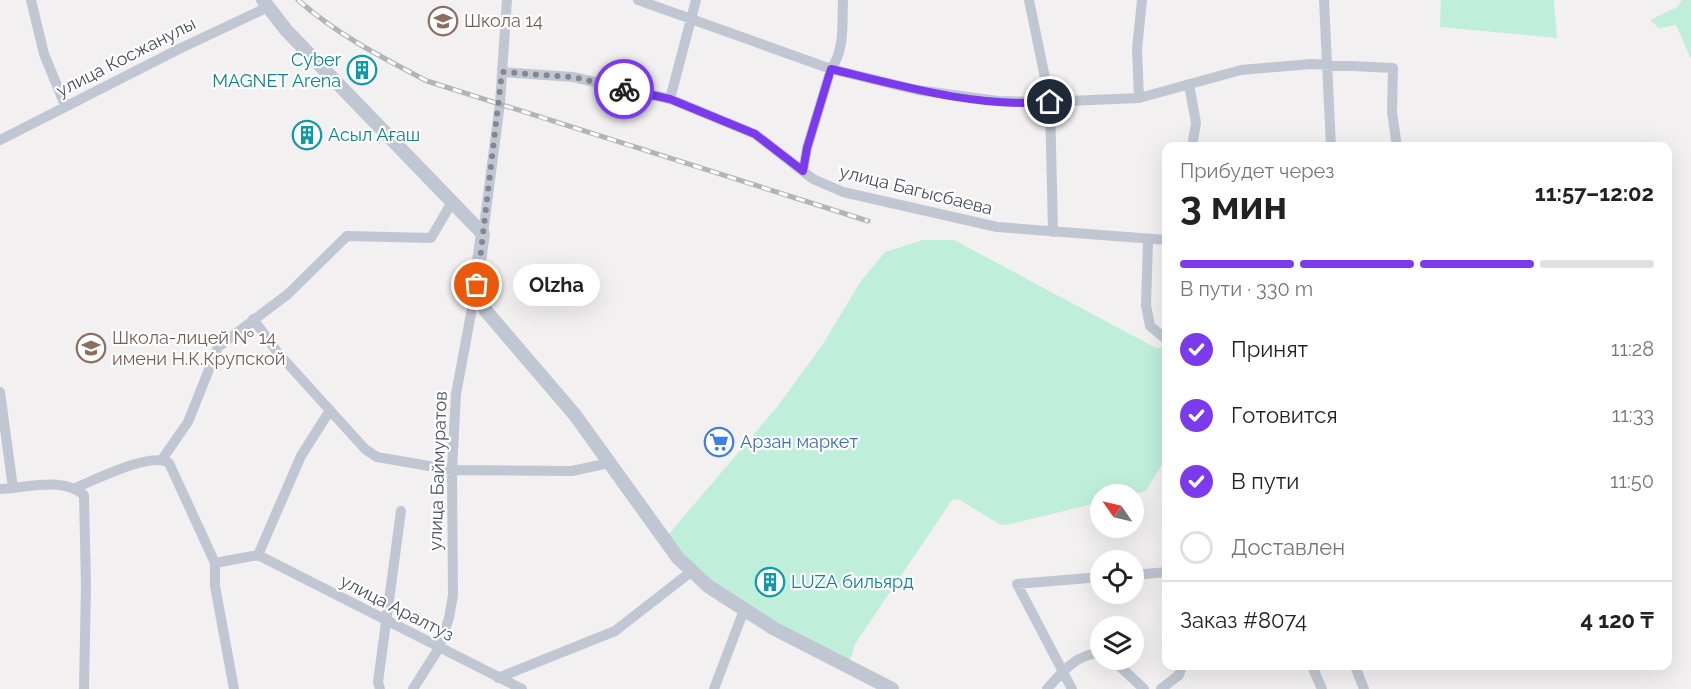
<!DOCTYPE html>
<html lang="ru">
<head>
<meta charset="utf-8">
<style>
	body { margin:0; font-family:Raleway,sans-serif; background:#f6f6f6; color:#222; height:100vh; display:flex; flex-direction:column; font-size:22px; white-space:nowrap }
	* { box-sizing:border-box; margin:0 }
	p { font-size:20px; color:#767676 }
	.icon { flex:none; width:33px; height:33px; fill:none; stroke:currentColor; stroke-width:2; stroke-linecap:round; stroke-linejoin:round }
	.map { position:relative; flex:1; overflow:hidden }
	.side { position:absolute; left:1162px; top:142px; width:510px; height:528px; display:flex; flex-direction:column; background:#fff; border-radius:12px; box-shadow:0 6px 24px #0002 }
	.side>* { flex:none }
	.needle { width:39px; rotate:304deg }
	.tools { position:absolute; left:1090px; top:484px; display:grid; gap:12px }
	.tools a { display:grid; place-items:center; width:54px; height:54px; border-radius:50%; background:#fff; box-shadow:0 6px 24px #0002; font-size:30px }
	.pin { position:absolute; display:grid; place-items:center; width:51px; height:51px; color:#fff; margin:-26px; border:3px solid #fff; border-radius:50%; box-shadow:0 2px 6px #0007 }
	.courier { position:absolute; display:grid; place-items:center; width:60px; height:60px; margin:-30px; border:4px solid #7c3aed; border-radius:50%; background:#fff; color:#222; box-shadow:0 2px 8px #0007 }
	.bubble { position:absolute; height:42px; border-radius:21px; background:#fff; box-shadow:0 6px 24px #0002; font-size:20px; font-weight:700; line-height:42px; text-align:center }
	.headline em { font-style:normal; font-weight:700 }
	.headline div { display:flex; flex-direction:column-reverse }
	.headline { display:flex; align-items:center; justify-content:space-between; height:102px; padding:0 18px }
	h1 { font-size:39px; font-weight:700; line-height:45px }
	.bar { display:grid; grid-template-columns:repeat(4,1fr); gap:9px 6px; align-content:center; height:72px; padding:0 18px }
	.bar i { height:8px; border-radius:4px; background:#e0e0e0 }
	.bar .on { background:#7c3aed }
	.bar p { grid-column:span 4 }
	.line { display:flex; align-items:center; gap:15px; padding:0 18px; border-top:2px solid #e0e0e0 }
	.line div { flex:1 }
	ol { padding:0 18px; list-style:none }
	li { display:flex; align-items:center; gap:18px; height:66px }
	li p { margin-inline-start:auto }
	li .icon { padding:6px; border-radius:50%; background:#7c3aed; color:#fff; stroke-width:4 }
	li:last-child { color:#767676 }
	li i { width:33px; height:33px; border:3px solid #e0e0e0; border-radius:50% }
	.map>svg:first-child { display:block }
</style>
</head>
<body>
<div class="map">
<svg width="1691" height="689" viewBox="0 0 1691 689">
	<rect width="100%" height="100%" fill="#f2f0f0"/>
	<path fill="#bfefda" d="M 1441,0 L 1554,0 L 1557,38 L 1440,27 Z
		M 1682,0 L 1691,0 L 1691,59 L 1676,25 L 1659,28 L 1650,20 L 1677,7 Z
		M 923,240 L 954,240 L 1156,348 L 1167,346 L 1167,456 L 1146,491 L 1129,495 L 1101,495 L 1101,502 L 1007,525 L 999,524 L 958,499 L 952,500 L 855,644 L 850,662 C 799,635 743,609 699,570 C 688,559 678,547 668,535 L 777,407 L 821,347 L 861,281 L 885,252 Z"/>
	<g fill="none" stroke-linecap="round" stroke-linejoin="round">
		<path stroke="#c1c7d2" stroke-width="10" d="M 31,0 L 44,54 L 65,105
			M 638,0 L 831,69 L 917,90 L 998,101 L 1044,102 L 1139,98 L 1241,70 L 1311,64 L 1393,68 L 1392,112 L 1397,147
			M 1029,0 L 1050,102 L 1053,232
			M 1324,0 L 1331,147
			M 502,72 L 573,77 L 670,99 L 755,134 L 813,179 L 843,192 L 997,227 L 1167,240
			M 1189,84 L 1196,123 L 1192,147
			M 1139,98 L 1137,49 L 1142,0
			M 670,99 L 696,0
			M 0,140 L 179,49 L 268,7
			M 803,171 L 807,148 L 831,69 C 845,50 842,23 843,0
			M 483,234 L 500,103 L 507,0
			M 1148,241 L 1146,305 L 1150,326 L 1167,340
			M 253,319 L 278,353 L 365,449 L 377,457 L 452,470 L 572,471 L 609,463
			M 0,392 L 13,488
			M 163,458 L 188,422 L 218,347 L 288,294 L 347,236 L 431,238 L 452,202
			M 75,488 C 95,480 152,451 169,463 L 215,563 L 215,586 L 234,689
			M 0,489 C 28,488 61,476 84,495 L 86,585 L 84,689
			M 258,555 L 522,689
			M 258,555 L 301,456 L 330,410
			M 215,563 L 258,555
			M 1134,575 L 1167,572
			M 1113,660 L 1144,689
			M 1312,666 L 1322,689
			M 1355,666 L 1364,689
			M 498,678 L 615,631 L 692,571
			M 380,689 L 378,682 L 401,511
			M 413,689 L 439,648 L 449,618 L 453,595 L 452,470 L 456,394 L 476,287
			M 714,689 L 744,610
			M 1047,689 C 1061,673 1078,652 1101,654
			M 1072,689 L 1017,584 L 1101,577
			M 1161,689 L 1179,675 L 1182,666"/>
		<path stroke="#c1c7d2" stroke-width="14" d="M 263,0 L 286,30 L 483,234 C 479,261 473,286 486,311 L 575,415 L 678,558 L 708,586 L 773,628 L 892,689"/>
		<g stroke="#b2b4ba" stroke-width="5">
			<path id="rail" d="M 298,0 C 338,35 381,57 427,81 L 868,221"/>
		</g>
		<use href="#rail" stroke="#fff" stroke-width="3" stroke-dasharray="9" stroke-linecap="butt"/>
	</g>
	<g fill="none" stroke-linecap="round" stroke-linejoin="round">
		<path stroke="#848790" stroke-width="6" stroke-dasharray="0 10.8" d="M 477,285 L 502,72 L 573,77 L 624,89"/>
		<path stroke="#7c3aed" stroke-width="8" d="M 624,89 L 670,99 L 755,134 L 803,171 L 807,148 L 831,69 C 901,86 977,108 1050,102"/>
	</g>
	<defs>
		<g id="school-ring" transform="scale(1.5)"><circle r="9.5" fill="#fff" stroke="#8d6e63" stroke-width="1.5"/><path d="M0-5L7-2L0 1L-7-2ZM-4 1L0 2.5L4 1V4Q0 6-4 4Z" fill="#8d6e63"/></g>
		<g id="building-ring" transform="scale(1.5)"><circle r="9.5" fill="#fff" stroke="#0f9aa8" stroke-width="1.5"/><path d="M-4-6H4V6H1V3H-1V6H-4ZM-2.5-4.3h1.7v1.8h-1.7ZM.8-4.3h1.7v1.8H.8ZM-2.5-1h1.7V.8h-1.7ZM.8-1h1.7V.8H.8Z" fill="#0f9aa8"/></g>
		<g id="supermarket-ring" transform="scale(1.5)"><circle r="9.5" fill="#fff" stroke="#3f7fe0" stroke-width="1.5"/><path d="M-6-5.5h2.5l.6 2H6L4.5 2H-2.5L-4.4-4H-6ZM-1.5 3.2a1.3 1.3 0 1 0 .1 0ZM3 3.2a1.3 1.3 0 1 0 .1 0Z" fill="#3f7fe0"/></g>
	</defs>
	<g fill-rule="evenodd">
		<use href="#school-ring" x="443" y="21"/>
		<use href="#building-ring" x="362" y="70"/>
		<use href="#building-ring" x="307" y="135"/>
		<use href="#school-ring" x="91" y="348"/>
		<use href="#supermarket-ring" x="719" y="442"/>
		<use href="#building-ring" x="770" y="582"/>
	</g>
	<g text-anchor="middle" stroke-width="4.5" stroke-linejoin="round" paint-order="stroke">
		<g font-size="18" fill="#785e54" stroke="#fff" text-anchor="start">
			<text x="464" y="27">Школа 14</text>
			<text x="112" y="344">Школа-лицей № 14<tspan x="112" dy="21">имени Н.К.Крупской</tspan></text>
		</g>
		<g font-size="18" fill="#484f5d" stroke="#fff">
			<text transform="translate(126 57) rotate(-27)" y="6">улица Косжанулы</text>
			<text transform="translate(916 190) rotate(14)" y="6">улица Багысбаева</text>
			<text transform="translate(438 471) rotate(-88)" y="6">улица Баймуратов</text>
			<text transform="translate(397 608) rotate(27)" y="6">улица Аралтуз</text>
		</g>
		<g font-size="18" fill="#0d838f" stroke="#fff" text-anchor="start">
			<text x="341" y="66" text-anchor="end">Cyber<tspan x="341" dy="21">MAGNET Arena</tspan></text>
			<text x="328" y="141">Асыл Ағаш</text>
			<text x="791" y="588">LUZA бильярд</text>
		</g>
		<g font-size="18" fill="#366cbe" stroke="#fff" text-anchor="start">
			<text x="740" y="448">Арзан маркет</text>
		</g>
	</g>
</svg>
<div class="tools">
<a><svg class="needle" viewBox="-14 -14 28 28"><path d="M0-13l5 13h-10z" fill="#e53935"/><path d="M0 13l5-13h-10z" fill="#767676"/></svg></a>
<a><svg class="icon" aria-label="locate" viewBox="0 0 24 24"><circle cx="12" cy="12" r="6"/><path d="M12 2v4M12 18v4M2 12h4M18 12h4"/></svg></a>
<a><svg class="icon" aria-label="layers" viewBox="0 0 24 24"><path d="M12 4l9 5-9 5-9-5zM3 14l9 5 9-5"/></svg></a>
</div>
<div class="pin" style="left:477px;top:285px;background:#ea580c"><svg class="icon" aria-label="bag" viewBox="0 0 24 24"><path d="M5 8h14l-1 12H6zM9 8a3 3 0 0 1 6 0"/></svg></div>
<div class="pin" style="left:1050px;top:102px;background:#1f2937"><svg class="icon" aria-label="home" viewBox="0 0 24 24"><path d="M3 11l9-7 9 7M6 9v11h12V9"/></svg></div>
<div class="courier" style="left:624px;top:89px"><svg class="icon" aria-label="bike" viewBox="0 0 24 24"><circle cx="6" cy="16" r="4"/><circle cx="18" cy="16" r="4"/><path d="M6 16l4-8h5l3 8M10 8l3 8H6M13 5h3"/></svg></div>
<div class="bubble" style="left:513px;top:264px;width:87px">Olzha</div>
<section class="side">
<div class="headline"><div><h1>3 мин</h1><p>Прибудет через</p></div><em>11:57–12:02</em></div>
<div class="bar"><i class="on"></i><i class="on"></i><i class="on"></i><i></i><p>В пути · 330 m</p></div>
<ol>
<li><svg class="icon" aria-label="check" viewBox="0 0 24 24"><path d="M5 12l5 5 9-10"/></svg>Принят<p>11:28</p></li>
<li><svg class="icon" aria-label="check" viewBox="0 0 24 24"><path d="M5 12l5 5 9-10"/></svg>Готовится<p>11:33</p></li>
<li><svg class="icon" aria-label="check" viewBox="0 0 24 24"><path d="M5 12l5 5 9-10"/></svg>В пути<p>11:50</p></li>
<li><i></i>Доставлен</li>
</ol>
<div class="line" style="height:78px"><div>Заказ #8074</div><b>4 120 ₸</b></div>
</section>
</div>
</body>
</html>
